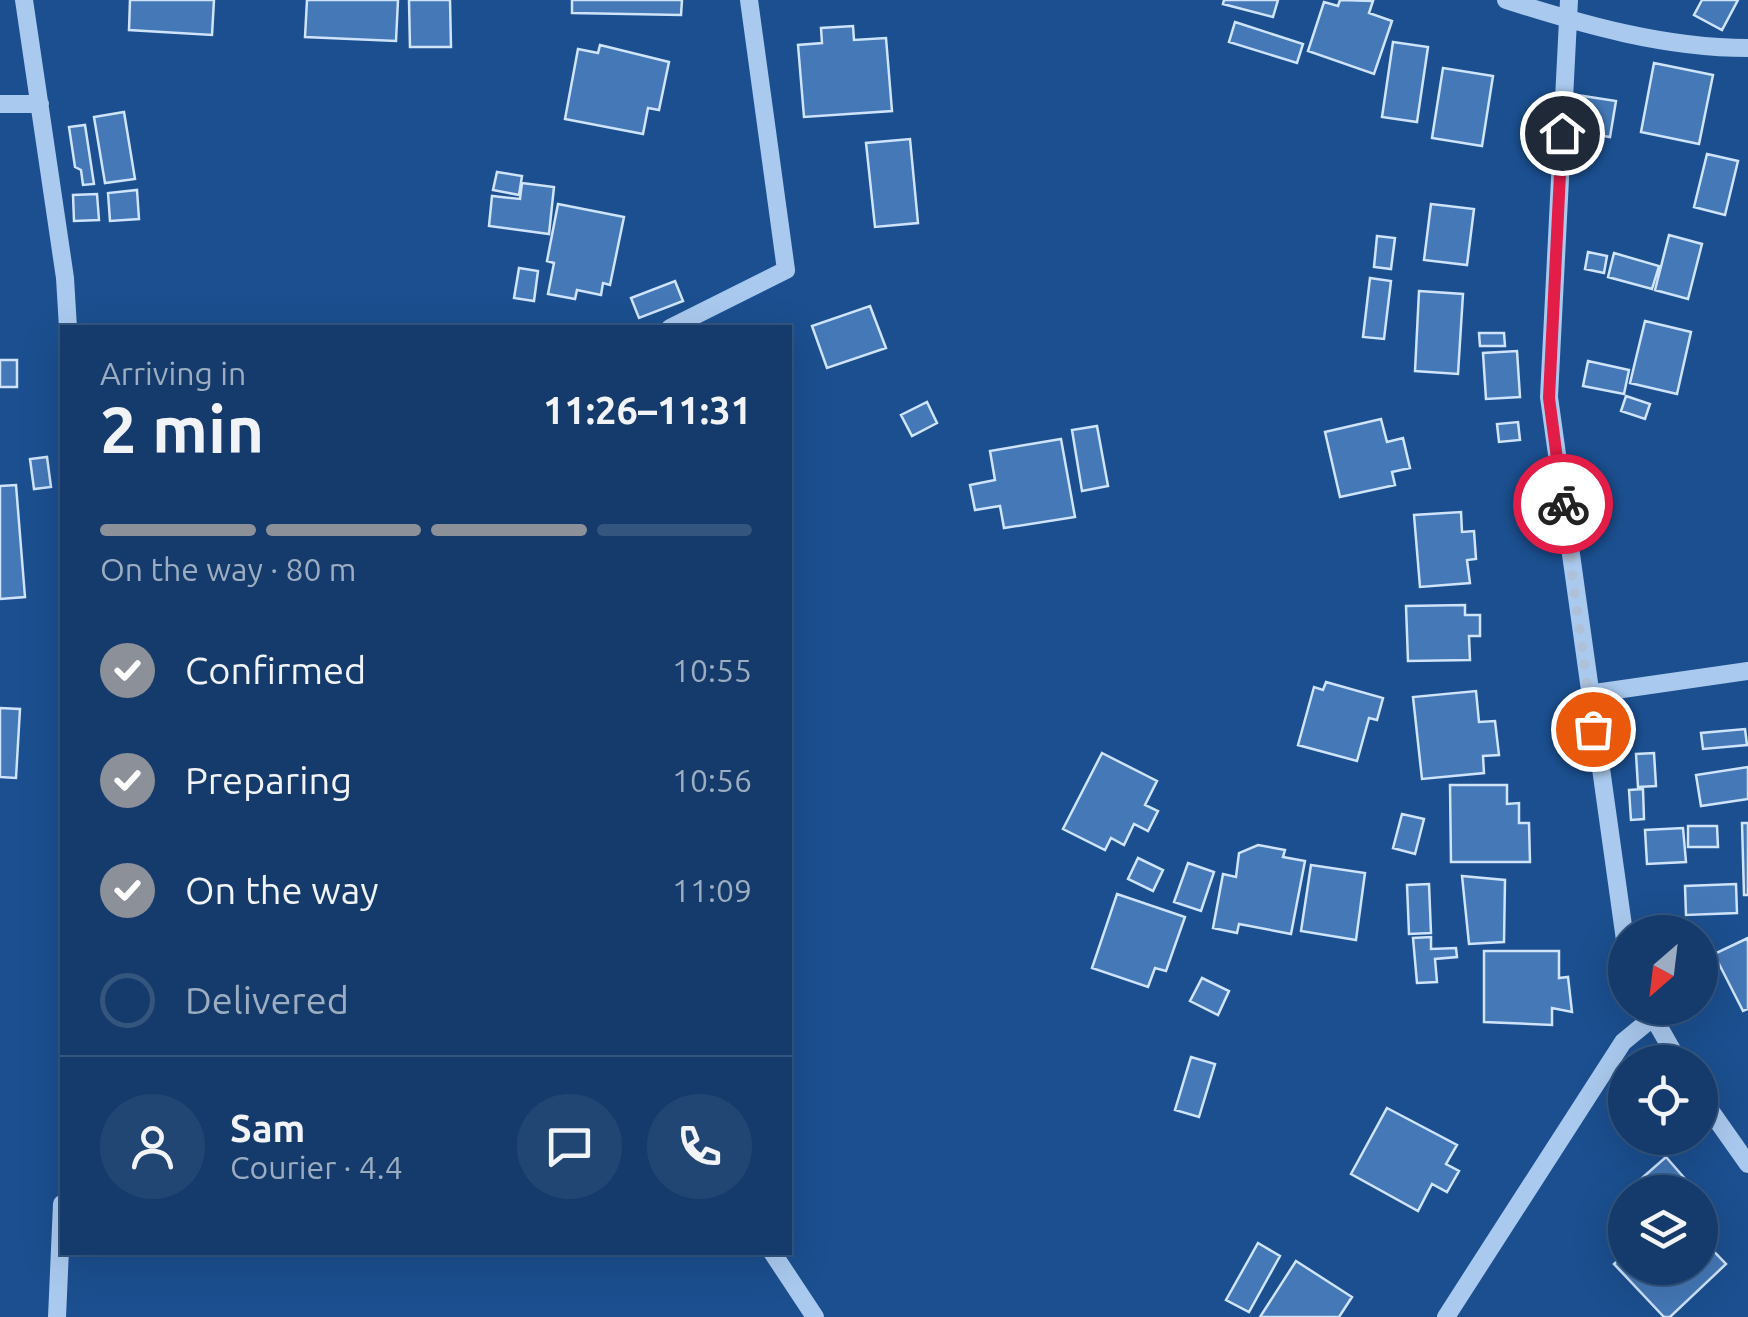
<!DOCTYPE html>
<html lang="en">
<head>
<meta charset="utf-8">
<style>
	body { margin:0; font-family:Ubuntu,sans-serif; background:#214673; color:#f1f3f6; height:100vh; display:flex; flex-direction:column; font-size:38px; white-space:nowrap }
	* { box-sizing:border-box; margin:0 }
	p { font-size:32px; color:#9dadc1 }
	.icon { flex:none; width:55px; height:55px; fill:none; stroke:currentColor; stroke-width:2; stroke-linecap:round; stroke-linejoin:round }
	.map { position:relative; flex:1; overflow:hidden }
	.details { position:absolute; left:60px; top:325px; width:732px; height:930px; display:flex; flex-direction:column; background:#143b6b; border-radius:0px; box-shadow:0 10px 40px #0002,0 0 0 2px #33557e }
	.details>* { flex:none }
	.needle { width:65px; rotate:208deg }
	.fabs { position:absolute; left:1608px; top:915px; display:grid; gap:20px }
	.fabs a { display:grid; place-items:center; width:110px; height:110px; border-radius:50%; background:#143b6b; box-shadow:0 10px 40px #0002,0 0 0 2px #33557e; font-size:50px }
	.pin { position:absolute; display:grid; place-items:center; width:85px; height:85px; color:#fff; margin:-42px; border:5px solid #fff; border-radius:50%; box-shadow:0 2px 10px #0007 }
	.courier { position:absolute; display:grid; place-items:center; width:100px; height:100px; margin:-50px; border:8px solid #e11d48; border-radius:50%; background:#fff; color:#222; box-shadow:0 2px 12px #0007 }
	.head em { font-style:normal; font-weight:700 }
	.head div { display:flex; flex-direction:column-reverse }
	.head { display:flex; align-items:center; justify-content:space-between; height:170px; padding:0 40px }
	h1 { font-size:65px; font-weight:700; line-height:75px }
	.bar { display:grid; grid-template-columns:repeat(4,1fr); gap:15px 10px; align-content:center; height:120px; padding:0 40px }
	.bar i { height:12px; border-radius:8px; background:#33557e }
	.bar .on { background:#8c9099 }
	.bar p { grid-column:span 4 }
	.line { display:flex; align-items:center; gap:25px; padding:0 40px; border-top:2px solid #33557e }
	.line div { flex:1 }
	.round { display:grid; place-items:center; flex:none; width:105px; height:105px; border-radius:52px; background:#214673 }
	ol { padding:0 40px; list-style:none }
	li { display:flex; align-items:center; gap:30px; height:110px }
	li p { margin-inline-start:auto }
	li .icon { padding:10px; border-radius:50%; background:#8c9099; color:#fff; stroke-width:4 }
	li:last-child { color:#9dadc1 }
	li i { width:55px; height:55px; border:5px solid #33557e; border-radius:50% }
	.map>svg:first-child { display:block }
</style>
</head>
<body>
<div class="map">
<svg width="1748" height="1317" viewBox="0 0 1748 1317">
	<rect width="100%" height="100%" fill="#1b4f8f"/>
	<path fill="#4478b7" stroke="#cfe3fa" stroke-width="2.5" d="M 130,0 L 214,0 L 212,35 L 129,30 Z
		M 307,0 L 398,0 L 396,41 L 305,37 Z
		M 409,0 L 450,0 L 451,47 L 410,47 Z
		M 572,0 L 682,0 L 681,15 L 572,13 Z
		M 1224,0 L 1278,0 L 1273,17 L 1223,4 Z
		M 1340,0 L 1373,1 L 1369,13 L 1392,21 L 1374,74 L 1308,51 L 1324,2 L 1338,6 Z
		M 1702,0 L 1738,0 L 1722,30 L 1694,15 Z
		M 1235,22 L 1303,44 L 1297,63 L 1229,42 Z
		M 853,26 L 854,40 L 886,38 L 892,111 L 804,117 L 798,45 L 822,43 L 821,28 Z
		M 1393,42 L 1428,47 L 1417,122 L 1382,117 Z
		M 600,45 L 669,62 L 659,110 L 648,108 L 643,134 L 565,119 L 578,49 L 598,53 Z
		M 1654,63 L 1713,75 L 1699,144 L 1641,132 Z
		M 1443,68 L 1493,76 L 1482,146 L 1432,138 Z
		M 1577,95 L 1616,101 L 1610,137 L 1571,131 Z
		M 124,112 L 135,179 L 105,183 L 94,117 Z
		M 85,125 L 94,184 L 83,185 L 81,170 L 75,167 L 69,127 Z
		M 910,139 L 918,223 L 875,227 L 866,143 Z
		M 1707,154 L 1738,161 L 1725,215 L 1694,207 Z
		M 497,172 L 522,176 L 519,195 L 493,190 Z
		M 522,183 L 554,187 L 549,234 L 489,226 L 492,196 L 520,199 Z
		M 137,190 L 139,219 L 110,221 L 108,193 Z
		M 97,194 L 99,220 L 74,221 L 73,195 Z
		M 558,204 L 624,217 L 610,285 L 603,283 L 601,295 L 577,290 L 575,299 L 548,294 L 554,263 L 547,261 Z
		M 1431,204 L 1474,209 L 1467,265 L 1424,260 Z
		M 1669,235 L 1702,244 L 1688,299 L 1655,290 Z
		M 1377,236 L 1395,238 L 1391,269 L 1374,267 Z
		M 1588,252 L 1607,256 L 1604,273 L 1585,269 Z
		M 1614,253 L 1659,266 L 1652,289 L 1608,277 Z
		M 519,268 L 538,271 L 534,301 L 514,298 Z
		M 1370,278 L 1391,281 L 1384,339 L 1363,337 Z
		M 675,281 L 683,301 L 639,318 L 631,298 Z
		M 1419,291 L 1463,294 L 1458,374 L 1415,371 Z
		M 870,306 L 886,348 L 827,368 L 812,326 Z
		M 1645,321 L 1691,332 L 1677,394 L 1630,383 Z
		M 1479,333 L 1504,333 L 1505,346 L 1480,346 Z
		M 1517,351 L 1520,397 L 1486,399 L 1483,353 Z
		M 0,360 L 17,360 L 17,387 L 0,387 Z
		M 1588,361 L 1629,370 L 1624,394 L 1583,386 Z
		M 1626,396 L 1650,404 L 1645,419 L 1621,411 Z
		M 927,402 L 937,423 L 912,436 L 901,415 Z
		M 1381,419 L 1387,442 L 1403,438 L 1410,468 L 1392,472 L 1395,485 L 1340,497 L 1325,432 Z
		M 1518,422 L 1520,440 L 1499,442 L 1497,424 Z
		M 1097,426 L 1108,486 L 1082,491 L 1072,430 Z
		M 1061,439 L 1075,517 L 1004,528 L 1000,506 L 975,510 L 970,485 L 995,480 L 990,451 Z
		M 47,457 L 51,487 L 34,489 L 30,459 Z
		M 16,485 L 25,597 L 0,599 L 0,486 Z
		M 1461,512 L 1462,532 L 1474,531 L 1476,559 L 1467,560 L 1470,583 L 1420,587 L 1414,515 Z
		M 1465,605 L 1465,615 L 1480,615 L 1480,636 L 1469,636 L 1470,660 L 1408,661 L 1406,606 Z
		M 1326,682 L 1383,698 L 1377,720 L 1369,718 L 1357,761 L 1298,745 L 1314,687 L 1323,690 Z
		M 1476,691 L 1479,722 L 1495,721 L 1499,755 L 1483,756 L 1484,773 L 1422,779 L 1413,697 Z
		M 0,708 L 20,709 L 16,778 L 0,777 Z
		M 1745,729 L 1747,745 L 1703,749 L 1701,733 Z
		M 1102,753 L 1157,781 L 1145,805 L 1158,811 L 1148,831 L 1134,824 L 1124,845 L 1111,838 L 1105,850 L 1063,829 Z
		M 1654,753 L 1656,786 L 1638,787 L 1636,754 Z
		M 1748,767 L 1748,799 L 1701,806 L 1696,775 Z
		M 1450,785 L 1507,785 L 1507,804 L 1519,803 L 1519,823 L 1529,823 L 1530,862 L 1451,862 Z
		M 1643,789 L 1644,819 L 1631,820 L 1629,790 Z
		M 1402,814 L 1424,819 L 1415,854 L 1393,848 Z
		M 1742,823 L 1748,823 L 1748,895 L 1744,895 Z
		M 1688,826 L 1717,826 L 1718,847 L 1688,847 Z
		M 1683,828 L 1686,862 L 1647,864 L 1645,830 Z
		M 1258,845 L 1285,850 L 1283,857 L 1305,861 L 1291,934 L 1239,924 L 1237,933 L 1213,928 L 1223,874 L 1236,877 L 1239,853 Z
		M 1138,858 L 1163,870 L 1153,891 L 1128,879 Z
		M 1188,863 L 1214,872 L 1201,911 L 1174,902 Z
		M 1311,865 L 1365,873 L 1356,940 L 1301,931 Z
		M 1462,876 L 1505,880 L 1504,942 L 1469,944 Z
		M 1429,884 L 1431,933 L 1409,934 L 1407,885 Z
		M 1736,884 L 1737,913 L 1686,915 L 1685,886 Z
		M 1117,894 L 1185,917 L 1166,971 L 1155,968 L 1148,987 L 1092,968 Z
		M 1431,937 L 1431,949 L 1456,948 L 1457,957 L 1435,959 L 1437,982 L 1417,983 L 1413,938 Z
		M 1748,938 L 1748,1009 L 1743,1011 L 1714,954 Z
		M 1484,951 L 1559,951 L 1559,978 L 1568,977 L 1572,1012 L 1552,1008 L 1552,1025 L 1484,1022 Z
		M 1202,978 L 1229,991 L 1218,1015 L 1190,1001 Z
		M 1191,1057 L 1215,1064 L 1199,1117 L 1175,1110 Z
		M 1387,1108 L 1457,1145 L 1446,1164 L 1459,1171 L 1447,1192 L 1432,1184 L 1418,1211 L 1351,1174 Z
		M 1666,1157 L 1694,1189 L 1690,1192 L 1626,1192 Z
		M 1700,1237 L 1726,1264 L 1670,1317 L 1664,1317 L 1614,1264 L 1625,1253 L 1625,1268 L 1700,1268 Z
		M 1258,1243 L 1280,1256 L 1249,1312 L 1226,1300 Z
		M 1296,1261 L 1352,1297 L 1339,1317 L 1260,1317 Z"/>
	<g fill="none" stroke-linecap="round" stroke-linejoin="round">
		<path stroke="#a9c9ee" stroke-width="18" d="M 24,0 L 65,278 L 68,328
			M 1506,0 C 1584,25 1665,48 1748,48
			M 1569,0 L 1549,397 L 1625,940
			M 0,104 L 40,104
			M 670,328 L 786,270 L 749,0
			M 1588,694 L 1748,671
			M 1648,1008 L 1679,1062
			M 1700,1096 L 1748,1164
			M 772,1252 L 815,1317
			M 57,1317 L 62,1204
			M 1446,1317 L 1623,1042 L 1651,1019"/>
	</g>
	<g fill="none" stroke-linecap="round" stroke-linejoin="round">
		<path stroke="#afc1d8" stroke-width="10" stroke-dasharray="0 18" d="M 1563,504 L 1593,729"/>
		<path stroke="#e11d48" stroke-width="12" d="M 1562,133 L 1549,398 L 1563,504"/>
	</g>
</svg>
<div class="fabs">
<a><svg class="needle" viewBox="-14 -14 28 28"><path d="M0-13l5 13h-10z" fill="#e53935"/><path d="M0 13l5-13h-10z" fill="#9dadc1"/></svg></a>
<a><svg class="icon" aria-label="locate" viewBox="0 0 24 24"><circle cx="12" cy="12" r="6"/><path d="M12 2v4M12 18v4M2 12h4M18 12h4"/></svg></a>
<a><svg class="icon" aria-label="layers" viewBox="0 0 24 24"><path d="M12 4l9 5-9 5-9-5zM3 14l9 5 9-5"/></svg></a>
</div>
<div class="pin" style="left:1593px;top:729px;background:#ea580c"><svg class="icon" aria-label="bag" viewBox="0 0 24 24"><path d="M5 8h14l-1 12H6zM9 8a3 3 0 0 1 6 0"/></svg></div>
<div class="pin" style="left:1562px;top:133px;background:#1f2937"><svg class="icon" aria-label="home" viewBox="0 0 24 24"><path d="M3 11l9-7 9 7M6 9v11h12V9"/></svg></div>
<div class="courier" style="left:1563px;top:504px"><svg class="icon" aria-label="bike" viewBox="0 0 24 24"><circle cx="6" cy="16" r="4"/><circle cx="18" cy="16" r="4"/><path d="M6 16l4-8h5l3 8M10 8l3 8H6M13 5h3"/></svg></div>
<section class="details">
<div class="head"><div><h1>2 min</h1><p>Arriving in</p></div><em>11:26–11:31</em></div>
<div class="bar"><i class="on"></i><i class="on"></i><i class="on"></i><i></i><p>On the way · 80 m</p></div>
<ol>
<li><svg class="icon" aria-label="check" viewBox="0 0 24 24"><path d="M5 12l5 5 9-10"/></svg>Confirmed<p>10:55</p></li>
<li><svg class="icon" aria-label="check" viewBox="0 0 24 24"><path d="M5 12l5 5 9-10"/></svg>Preparing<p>10:56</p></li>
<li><svg class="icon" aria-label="check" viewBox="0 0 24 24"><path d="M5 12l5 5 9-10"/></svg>On the way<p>11:09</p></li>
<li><i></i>Delivered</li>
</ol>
<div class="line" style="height:180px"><a class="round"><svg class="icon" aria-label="person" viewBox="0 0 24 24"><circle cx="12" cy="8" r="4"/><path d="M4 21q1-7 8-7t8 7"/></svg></a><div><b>Sam</b><p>Courier · 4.4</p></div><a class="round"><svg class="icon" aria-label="chat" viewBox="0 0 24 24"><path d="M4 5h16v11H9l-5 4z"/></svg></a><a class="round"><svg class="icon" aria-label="phone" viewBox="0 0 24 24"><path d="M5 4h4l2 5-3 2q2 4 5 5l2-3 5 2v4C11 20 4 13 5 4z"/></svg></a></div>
</section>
</div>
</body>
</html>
